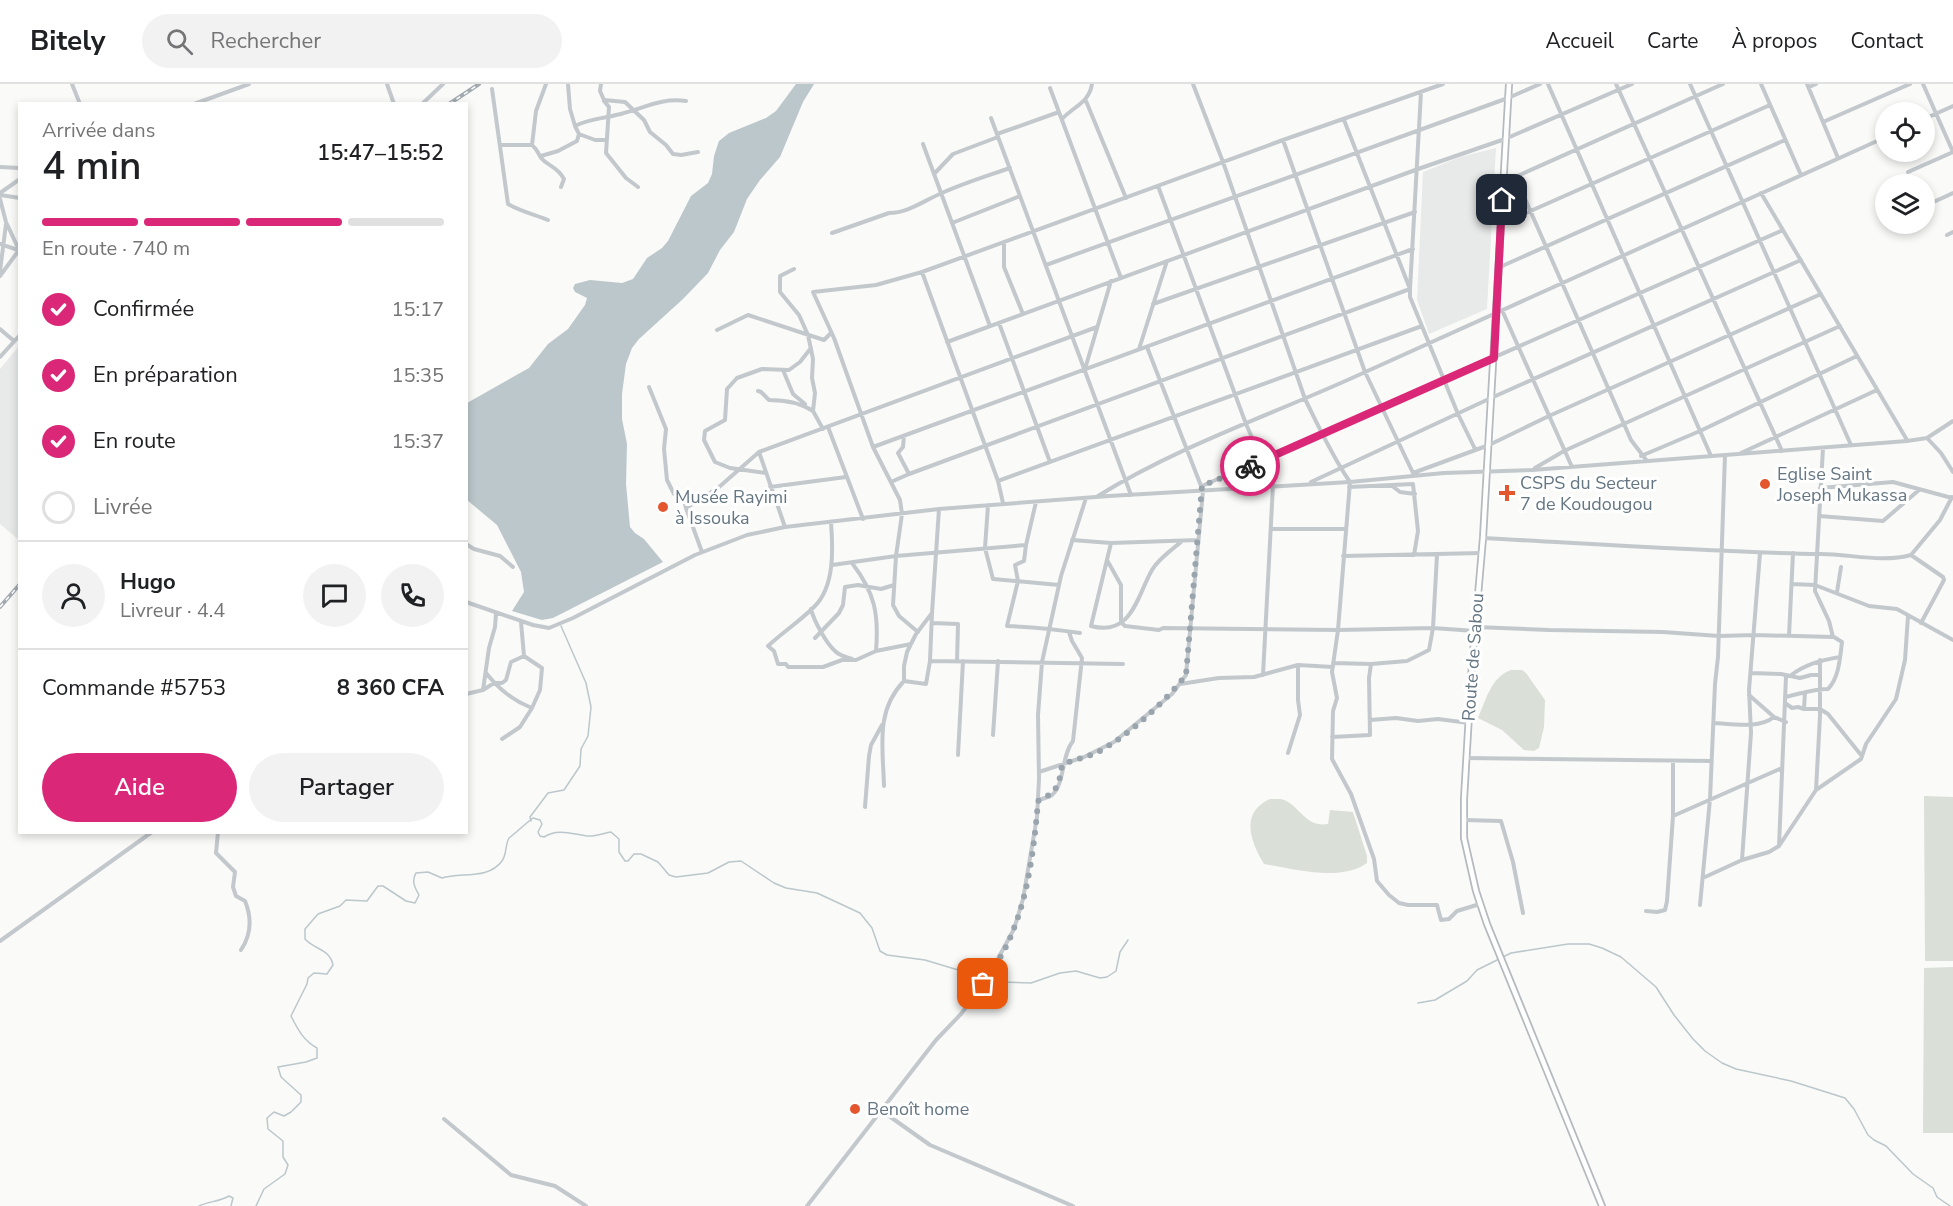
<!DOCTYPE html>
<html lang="fr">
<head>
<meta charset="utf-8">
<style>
	body { margin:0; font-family:"Nunito Sans",sans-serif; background:#f2f2f2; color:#202124; height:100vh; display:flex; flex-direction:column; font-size:22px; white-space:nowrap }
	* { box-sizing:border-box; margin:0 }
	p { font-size:20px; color:#757577 }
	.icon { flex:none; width:33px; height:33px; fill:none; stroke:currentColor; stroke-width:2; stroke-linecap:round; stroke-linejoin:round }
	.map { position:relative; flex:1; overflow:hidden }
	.sheet { position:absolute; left:18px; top:18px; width:450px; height:732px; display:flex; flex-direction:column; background:#fff; border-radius:0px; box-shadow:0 3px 9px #0003 }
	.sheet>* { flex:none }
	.controls { position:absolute; left:1875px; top:18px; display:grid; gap:12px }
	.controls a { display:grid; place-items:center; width:60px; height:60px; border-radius:50%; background:#fff; box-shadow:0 3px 9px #0003; font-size:30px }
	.pin { position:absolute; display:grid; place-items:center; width:51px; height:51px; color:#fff; margin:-26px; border-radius:12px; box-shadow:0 3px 9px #0006 }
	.courier { position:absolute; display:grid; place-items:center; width:60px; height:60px; margin:-30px; border:4px solid #db2777; border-radius:50%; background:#fff; color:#222; box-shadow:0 2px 8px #0007 }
	.headline em { font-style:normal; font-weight:600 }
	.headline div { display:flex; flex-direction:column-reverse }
	.headline { display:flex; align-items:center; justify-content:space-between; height:102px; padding:0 24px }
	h1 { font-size:39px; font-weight:600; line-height:45px }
	.bar { display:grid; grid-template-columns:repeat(4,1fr); gap:9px 6px; align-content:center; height:72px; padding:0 24px }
	.bar i { height:8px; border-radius:4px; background:#e0e0e0 }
	.bar .active { background:#db2777 }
	.bar p { grid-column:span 4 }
	.line { display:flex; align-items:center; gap:15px; padding:0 24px; border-top:2px solid #e0e0e0 }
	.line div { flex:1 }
	.round { display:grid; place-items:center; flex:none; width:63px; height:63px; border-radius:32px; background:#f2f2f2 }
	ol { padding:0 24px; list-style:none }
	li { display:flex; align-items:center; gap:18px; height:66px }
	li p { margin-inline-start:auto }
	li .icon { padding:6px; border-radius:50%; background:#db2777; color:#fff; stroke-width:4 }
	li:last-child { color:#757577 }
	li i { width:33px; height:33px; border:3px solid #e0e0e0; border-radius:50% }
	.cta { display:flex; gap:12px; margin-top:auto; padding:12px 24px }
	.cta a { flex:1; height:69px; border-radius:36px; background:#db2777; color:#fff; font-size:24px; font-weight:600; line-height:69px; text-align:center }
	.cta a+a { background:#f2f2f2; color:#202124 }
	header { display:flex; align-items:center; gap:36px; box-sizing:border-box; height:84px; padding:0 30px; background:#fff; border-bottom:2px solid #e0e0e0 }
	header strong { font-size:28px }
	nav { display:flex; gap:33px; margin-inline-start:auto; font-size:21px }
	.search { width:420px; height:54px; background:#f2f2f2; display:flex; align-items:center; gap:15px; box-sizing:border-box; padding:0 21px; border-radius:33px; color:#757577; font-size:22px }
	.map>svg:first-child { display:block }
</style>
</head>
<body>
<header>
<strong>Bitely</strong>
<div class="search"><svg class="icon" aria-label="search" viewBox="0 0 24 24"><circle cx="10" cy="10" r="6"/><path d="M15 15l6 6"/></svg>Rechercher</div>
<nav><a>Accueil</a><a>Carte</a><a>À propos</a><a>Contact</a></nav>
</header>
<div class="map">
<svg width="1953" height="1122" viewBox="0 0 1953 1122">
	<rect width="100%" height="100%" fill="#fafaf8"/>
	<path fill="#e8e9e9" d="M 1496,64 L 1487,225 L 1429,250 L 1417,216 L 1423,88 L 1460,73 Z
		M 19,262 L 19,456 L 0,440 L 0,285 Z"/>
	<path fill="#dadfd7" d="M 1511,586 L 1522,586 L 1526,589 L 1545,616 L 1544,643 L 1539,664 L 1534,667 L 1524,666 L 1502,646 L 1478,634 C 1486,616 1491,593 1511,586 Z
		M 1924,712 L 1953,713 L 1953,877 L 1925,877 Z
		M 1270,715 C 1274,715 1277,715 1281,715 C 1299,719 1304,744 1328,740 L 1330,726 L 1353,728 L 1367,772 L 1367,779 C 1341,798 1294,785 1264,780 C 1251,758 1239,729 1270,715 Z
		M 1953,883 L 1953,1049 L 1923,1049 L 1924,884 Z"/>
	<path fill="#bbc7cb" d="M 796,0 L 814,0 L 803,18 L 780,73 L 760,96 L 747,115 L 734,148 L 720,166 L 708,189 L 683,215 L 639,255 L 632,264 L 626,280 L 622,310 L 622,335 L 627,360 L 626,400 L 630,443 L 635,449 L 644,455 L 663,478 L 553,534 L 542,536 L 512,527 L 524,508 L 521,488 L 497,441 L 467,416 L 467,319 L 529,284 L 548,260 L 568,245 L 585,221 L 587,214 L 575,208 L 573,204 L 575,200 L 590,196 L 622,199 L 633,195 L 647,174 L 662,164 L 668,157 L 691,112 L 708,99 L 712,90 L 714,72 L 719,57 L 729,49 L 766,34 L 776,27 Z"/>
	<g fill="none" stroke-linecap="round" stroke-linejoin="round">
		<path stroke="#bbc7cb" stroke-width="1.5" d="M 531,737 L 530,733 L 548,709 L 564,706 L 580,682 L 581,665 L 588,652 L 591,623 L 586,599 L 561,542
			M 1418,919 L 1435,916 L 1467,897 L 1477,886 L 1511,869 L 1568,860 L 1589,860 L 1602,864 L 1621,873 L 1656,903 L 1674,931 L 1693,955 L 1705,967 L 1722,979 L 1736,985 L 1791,997 L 1845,1014 L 1854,1025 L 1868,1051 L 1874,1056 L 1886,1062 L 1913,1090 L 1933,1104 L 1937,1113 L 1950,1122
			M 199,1122 C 209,1117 219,1118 229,1112 L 233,1114 L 231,1122
			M 256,1122 L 264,1105 L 285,1090 L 288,1081 L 283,1073 L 283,1057 L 268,1045 L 267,1034 L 274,1028 L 284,1032 L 291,1028 L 301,1018 L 301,1011 L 281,993 L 278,983 L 306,978 L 317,974 L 317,964 C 304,957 298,946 291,932 L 307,900 L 308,894 L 314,889 L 327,890 L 333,881 C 330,865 315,866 305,855 L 305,845 L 318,830 L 340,822 L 346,816 L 367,817 L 378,802 L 383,802 L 406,817 L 415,819 L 419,811 C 415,804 411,797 416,789 L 428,788 L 442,794 C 461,788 488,796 502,777 C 507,770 505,761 509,754 C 518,747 525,740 533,734 L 540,736 L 542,740 L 538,748 L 540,752 L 544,753 C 558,744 572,750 587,752 C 595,753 604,749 611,748 L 619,755 L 619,768 L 625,777 L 628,777 L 634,770 L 641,770 L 658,778 L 669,791 L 676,793 L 708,789 L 729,778 L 741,777 L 774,799 L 786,804 L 817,809 L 860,829 L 872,844 L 880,867 L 887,871 L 925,876 L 998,898 L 1031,899 L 1060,889 L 1076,887 L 1100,894 L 1107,893 L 1116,887 L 1120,868 L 1128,856"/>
		<g stroke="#b5babe" stroke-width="8">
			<path id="major" d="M 1509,0 L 1483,454 L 1472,580 L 1464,715 L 1464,754 L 1476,807 L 1487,840 L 1602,1122"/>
		</g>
		<path stroke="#c3c8cc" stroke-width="4" d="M 72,0 L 80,20
			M 387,0 L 394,20
			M 546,0 L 536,27 L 532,61 C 537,65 538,69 541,74 C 549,83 557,82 564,95 L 561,103
			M 601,0 L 600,7 L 604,16 L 625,18 L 644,36 L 650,48 L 666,61 L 673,70 L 681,71 L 698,68
			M 1193,0 L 1223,78 L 1305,315 C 1319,343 1332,372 1350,398 L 1338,546 L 1332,588 L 1337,614 L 1333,627 L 1332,675 L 1351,710 L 1374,775 L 1377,797 L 1389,811 L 1399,819 L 1408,821 L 1437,821 L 1441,836 L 1449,835 L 1457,827 L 1480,820
			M 1548,0 L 1711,372
			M 1616,0 L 1782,367
			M 1690,0 L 1851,361
			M 1761,0 L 1801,91
			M 1807,0 L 1838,74
			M 1923,0 L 1953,68
			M 1809,3 L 1816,0
			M 1050,4 L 1121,194
			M 492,5 L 508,120 C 521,128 534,130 548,136
			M 604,17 L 609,23 L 606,69 L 626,94 L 638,103
			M 1086,17 L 1126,114
			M 194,20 L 249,0
			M 422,20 L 443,0
			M 991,34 L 1131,411
			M 1062,35 C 1074,22 1089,19 1092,0
			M 1924,35 L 1953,22
			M 1344,36 L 1410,205 L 1410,213 L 1458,330 L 1475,365
			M 1823,38 L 1910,0
			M 575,42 C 588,35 601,35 616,31 C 641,26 660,13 686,17
			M 579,50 L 595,56 L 607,56
			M 997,50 L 1059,28
			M 1283,56 L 1365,288 L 1413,389
			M 923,60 L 990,242
			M 500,61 L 532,61
			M 541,72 L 558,67 L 577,57 L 579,50 L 575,42 L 570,25 L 568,0
			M 0,83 L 20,84
			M 1908,88 L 1953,68
			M 934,90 L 953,70 L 998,53
			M 1515,92 L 1631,356 L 1647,377
			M 1504,98 L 1723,0
			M 1158,102 L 1246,340 L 1273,401 L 1263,591
			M 0,109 L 20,95
			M 1761,109 L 1907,356
			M 0,111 L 20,114
			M 0,115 L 6,138 L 19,166
			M 1927,121 L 1953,109
			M 952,139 L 1020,112
			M 1501,140 L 1770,21
			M 832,149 L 889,129 C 908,129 925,116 942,109 C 964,99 987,92 1010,84
			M 1947,151 L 1953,148
			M 1004,158 L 1004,183 L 1023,230
			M 0,160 L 18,166
			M 1046,181 L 1508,14 L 1540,0
			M 1500,183 L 1785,56
			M 794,185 L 780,192 L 780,208 L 799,231 L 808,251 L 813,275 L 812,294 L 815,309 L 813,327 L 823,345
			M 0,187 L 6,140
			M 922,188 L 998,397 L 1003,419
			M 0,192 L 19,166
			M 1153,220 L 1415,128
			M 1502,226 L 1572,383
			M 999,239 L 1050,378
			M 0,245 L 14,257
			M 717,246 L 748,231 L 824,256 L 831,249
			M 947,258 L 1418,85 L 1505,55 L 1632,0
			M 1139,265 L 1167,177
			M 0,273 L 20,251
			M 1085,285 L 1111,197
			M 783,286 L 793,310 L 805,320
			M 649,303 L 666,345 L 664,365 L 667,396 L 674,410 L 683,412 L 686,424
			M 758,307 L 761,308 L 769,316 C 784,316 799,318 813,327
			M 828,343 L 863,435
			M 904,352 L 903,363 L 898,369 L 909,390
			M 1927,354 L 1941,369 L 1953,388
			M 873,363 L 1413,165
			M 759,368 L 785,443
			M 1741,369 L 1877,306
			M 1641,372 L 1700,347 L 1857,272
			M 1535,384 L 1564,367 L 1840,242
			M 766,389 L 730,384 L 715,378 L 704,356 L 705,347 L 725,336 L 727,305 L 737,294 L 762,285 L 789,286 L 800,278 L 811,264
			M 1413,389 L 1489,361 L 1549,332 L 1821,210
			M 998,397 L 1422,242
			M 891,398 L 909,390 L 1410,205 L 1421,8
			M 1311,398 L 1491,314 L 1801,176
			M 1391,401 L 1400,408 L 1415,410
			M 1202,402 L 1783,146
			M 770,403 L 846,393
			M 1349,403 L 1413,400 L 1418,447 L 1414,471
			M 1820,404 L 1893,398 L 1952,414
			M 1098,412 C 1177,363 1268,332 1352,294 C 1530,213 1708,133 1886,53
			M 1036,418 L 1026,461 L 1024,477 L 1015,481 L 1018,497 L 1007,542 C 1033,543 1055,545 1080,549
			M 988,421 L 985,464 L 993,495 L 1059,501
			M 1819,432 L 1883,437 L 1919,406
			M 831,438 C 833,464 835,503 814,523 C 800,537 783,548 768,562 L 774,567 L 778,580 L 786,580 L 788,583 L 823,583 L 842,576 L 856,576 L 876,567 L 911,560
			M 1271,445 L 1346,445
			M 1483,454 C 1596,460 1708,468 1821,470 C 1850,470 1882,479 1911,471 L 1940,436 L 1952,413
			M 1072,456 L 1111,459 L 1198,456
			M 1111,459 L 1091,542 C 1132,553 1137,512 1152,486 C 1159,474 1172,466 1182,457
			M 466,460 L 474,465 L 500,472 L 513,483
			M 702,468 L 686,424 L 718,404 L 759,368 L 1097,243
			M 1911,471 L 1943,493 L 1944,496 L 1921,539
			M 1343,472 L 1482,469
			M 1107,476 L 1121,501 L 1121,538 L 1125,542 L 1159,546 L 1163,544 L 1338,546 L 1433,544 L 1475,547
			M 852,479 C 875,509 879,530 876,567
			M 832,481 L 896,472 L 1026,461
			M 1792,500 L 1815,501 L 1869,522 L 1897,525 L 1953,556
			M 1837,508 L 1841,483
			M 466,518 L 533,541 L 549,544 L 573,534 L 695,471 L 747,451 L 785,443 L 939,425 L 1109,412 L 1350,398 L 1444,389 L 1532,386 L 1907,357 L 1927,354 L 1953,337
			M 811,525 C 814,537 826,559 835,567 C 840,572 846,573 852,575
			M 932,539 L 958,540 L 957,577
			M 1476,543 L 1549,546 L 1663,548 L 1719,552 L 1754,551 L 1833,553 L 1829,537 L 1815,507 L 1823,364
			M 918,548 L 899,532 L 893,521 L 896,472 L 902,430 L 900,416 L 873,363 L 834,254 L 813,208 L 876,201 L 922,188 L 1283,56 L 1443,0
			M 1789,552 L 1793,469
			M 815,554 L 839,529 L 843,521 L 845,503 L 858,501 L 881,505 L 894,501
			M 930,577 L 1123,580
			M 1333,579 L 1371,580 L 1407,577 L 1429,566 L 1433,544 L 1437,471
			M 486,589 C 499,605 512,616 532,624
			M 1751,589 L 1781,590 L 1800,594 L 1811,591 L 1820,591
			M 1790,592 C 1805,580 1822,576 1840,573
			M 904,597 L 904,582 L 907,568 L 916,550 L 932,529 L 939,425
			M 1180,600 L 1219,594 L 1254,593 L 1298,581 L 1333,583
			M 483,606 L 489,564 L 495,543 L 496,529
			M 466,610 L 483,606 L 494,599 L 502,599 L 506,596 L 511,578 L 524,572
			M 1749,611 L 1774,633
			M 1785,613 C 1800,610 1812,605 1828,605 C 1839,594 1840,574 1842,558 L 1834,553
			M 1785,619 L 1792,624 L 1798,623 L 1804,625 L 1820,625 L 1828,630 L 1861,671
			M 1804,625 L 1805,608
			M 1370,636 L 1396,634 L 1418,637 L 1438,635 L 1469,639
			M 1714,639 C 1733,640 1759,645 1774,633 L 1786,638
			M 993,651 L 998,577
			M 1332,653 L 1370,651 L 1369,594 L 1371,580
			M 502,655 L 520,643 L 532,624 L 540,606 L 542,584 L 524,572 L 521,538
			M 1288,669 L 1300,631 L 1298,616 L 1298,581
			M 958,671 L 963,577
			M 1466,674 L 1711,677
			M 1039,688 L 1084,673 L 1114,658 L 1172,610 L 1186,591 L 1203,407 L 1147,263
			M 884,702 C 883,663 875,627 904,597 L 926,600 L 930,577 L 932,529
			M 1816,706 L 1820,632 L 1820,576
			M 1038,716 C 1042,715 1049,713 1052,711 C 1065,700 1061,672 1073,657 L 1082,574 L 1072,557 L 1069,548
			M 865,723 L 869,672 L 871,661 L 882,641
			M 1673,732 L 1782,684
			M 1464,736 L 1501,737 L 1513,778 L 1523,829
			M 218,748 L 216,769 L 235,788 L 233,803 L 236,812 L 245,817 C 252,834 251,851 241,866
			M 1779,762 L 1786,592
			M 1742,776 L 1751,649 L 1749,606 L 1760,469
			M 1705,793 L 1742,776 L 1769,768 L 1779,762 L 1816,706 L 1861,675 L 1866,660 L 1896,615 L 1905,576 L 1908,532
			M 1700,821 L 1710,715 L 1715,600 L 1718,573 L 1725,371
			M 1646,827 L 1657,828 L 1665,826 L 1667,817 L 1673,732 L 1673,677
			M 0,857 L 152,748
			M 882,1027 L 930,1061 L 1073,1122
			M 444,1035 L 511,1091 L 555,1102 L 586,1122
			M 807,1122 L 936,956 L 961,930 L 988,893 L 1014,845 L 1023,815 L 1037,733 L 1039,695 L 1038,631 L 1042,578 L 1061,492 L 1086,414"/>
		<use href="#major" stroke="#fff" stroke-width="4.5"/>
		<g stroke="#a2aab0" stroke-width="4">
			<path id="rail" d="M 449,20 L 479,0
				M 0,523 L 20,500"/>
		</g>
		<use href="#rail" stroke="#fff" stroke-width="1.5" stroke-dasharray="4.5" stroke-linecap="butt"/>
	</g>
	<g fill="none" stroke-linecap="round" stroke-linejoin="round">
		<path stroke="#99a4ac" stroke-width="6" stroke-dasharray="0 10.8" d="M 983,900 C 995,883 1007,864 1014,844 C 1029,807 1035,756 1038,717 C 1058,708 1059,701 1062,681 C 1074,675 1086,674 1098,668 C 1128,652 1165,618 1186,591 L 1202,402 L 1250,382"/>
		<path stroke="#db2777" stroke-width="8" d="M 1250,382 L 1494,274 L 1502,116"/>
	</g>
	<g fill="#e4572e" stroke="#fff" stroke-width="2">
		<circle cx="1765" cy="400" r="6"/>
		<path d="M1504 400h6v6h6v6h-6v6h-6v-6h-6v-6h6z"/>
		<circle cx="663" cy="423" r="6"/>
		<circle cx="855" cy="1025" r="6"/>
	</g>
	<g text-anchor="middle" stroke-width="6" stroke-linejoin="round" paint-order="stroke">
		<g font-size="18" fill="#657683" stroke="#fff" text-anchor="start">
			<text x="1777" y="396">Eglise Saint<tspan x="1777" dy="21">Joseph Mukassa</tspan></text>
			<text x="1520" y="405">CSPS du Secteur<tspan x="1520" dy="21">7 de Koudougou</tspan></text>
			<text x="675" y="419">Musée Rayimi<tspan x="675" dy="21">à Issouka</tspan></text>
			<text x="867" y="1031">Benoît home</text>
		</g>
		<g font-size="18" fill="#657683" stroke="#fff">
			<text transform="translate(1473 573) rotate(-86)" y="6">Route de Sabou</text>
		</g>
	</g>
</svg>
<div class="controls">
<a><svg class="icon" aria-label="locate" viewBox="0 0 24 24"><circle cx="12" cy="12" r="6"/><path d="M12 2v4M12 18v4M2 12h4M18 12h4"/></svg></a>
<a><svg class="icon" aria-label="layers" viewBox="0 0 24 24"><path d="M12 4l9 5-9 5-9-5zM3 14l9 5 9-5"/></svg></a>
</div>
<div class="pin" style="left:983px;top:900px;background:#ea580c"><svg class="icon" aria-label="bag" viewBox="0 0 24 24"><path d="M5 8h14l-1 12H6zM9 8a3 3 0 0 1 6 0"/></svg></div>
<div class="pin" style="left:1502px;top:116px;background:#1f2937"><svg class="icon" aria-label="home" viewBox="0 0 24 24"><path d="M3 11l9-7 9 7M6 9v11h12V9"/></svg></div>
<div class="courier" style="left:1250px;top:382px"><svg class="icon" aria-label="bike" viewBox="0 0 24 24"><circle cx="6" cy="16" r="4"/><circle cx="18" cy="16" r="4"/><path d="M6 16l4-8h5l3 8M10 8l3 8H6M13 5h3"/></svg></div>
<section class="sheet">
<div class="headline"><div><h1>4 min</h1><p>Arrivée dans</p></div><em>15:47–15:52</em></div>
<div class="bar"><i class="active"></i><i class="active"></i><i class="active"></i><i></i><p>En route · 740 m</p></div>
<ol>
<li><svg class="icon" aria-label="check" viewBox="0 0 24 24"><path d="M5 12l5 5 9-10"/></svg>Confirmée<p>15:17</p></li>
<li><svg class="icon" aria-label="check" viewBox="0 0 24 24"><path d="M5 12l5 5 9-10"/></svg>En préparation<p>15:35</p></li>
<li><svg class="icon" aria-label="check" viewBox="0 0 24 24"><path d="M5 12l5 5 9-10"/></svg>En route<p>15:37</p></li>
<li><i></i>Livrée</li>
</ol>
<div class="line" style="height:108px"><a class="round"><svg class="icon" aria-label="person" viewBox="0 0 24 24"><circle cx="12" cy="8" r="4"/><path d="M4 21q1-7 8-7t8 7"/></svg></a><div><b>Hugo</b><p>Livreur · 4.4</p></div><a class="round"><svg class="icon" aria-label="chat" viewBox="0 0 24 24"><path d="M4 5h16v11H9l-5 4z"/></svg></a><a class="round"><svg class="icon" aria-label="phone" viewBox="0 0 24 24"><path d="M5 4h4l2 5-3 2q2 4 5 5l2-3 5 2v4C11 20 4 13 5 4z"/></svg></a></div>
<div class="line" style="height:78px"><div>Commande #5753</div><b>8 360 CFA</b></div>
<div class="cta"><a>Aide</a><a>Partager</a></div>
</section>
</div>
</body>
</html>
